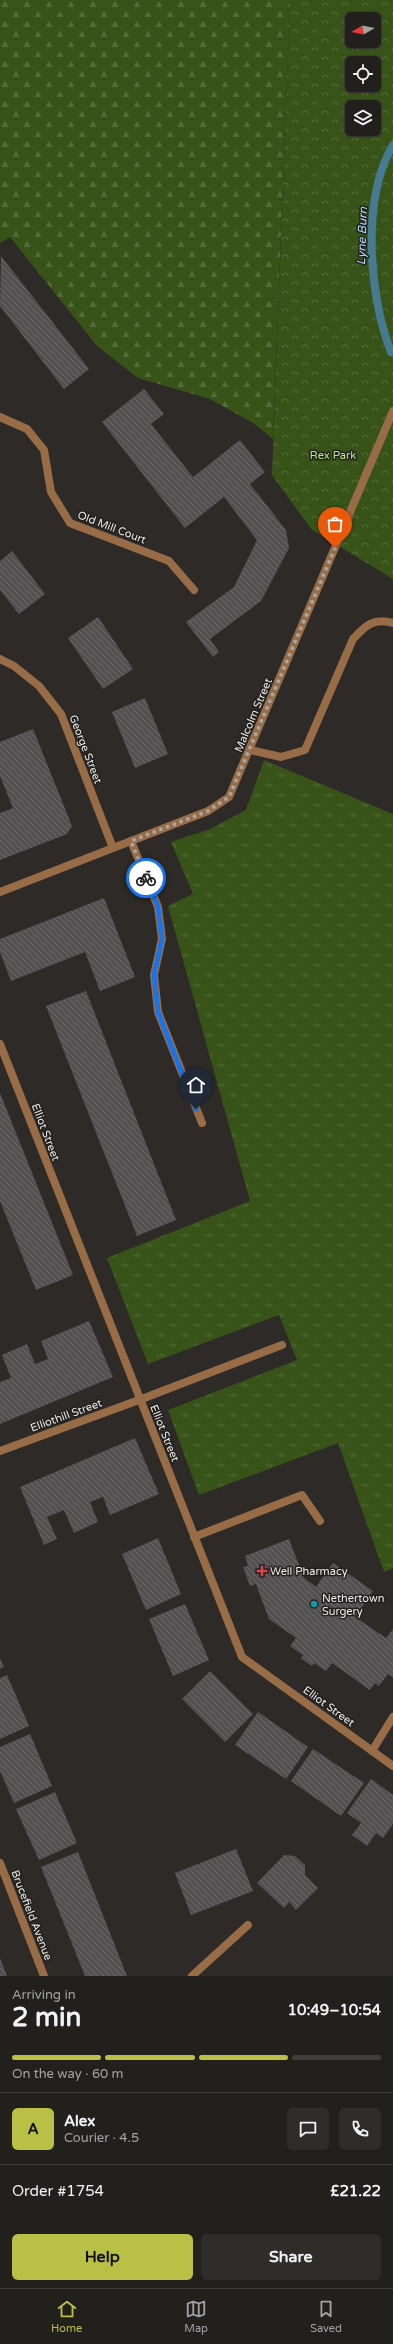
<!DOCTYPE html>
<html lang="en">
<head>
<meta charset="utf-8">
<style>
	body { margin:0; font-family:"Varela Round",sans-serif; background:#2e2d2a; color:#f1f3f6; height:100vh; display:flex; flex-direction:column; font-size:15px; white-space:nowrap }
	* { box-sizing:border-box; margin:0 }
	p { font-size:13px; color:#a2a3a4 }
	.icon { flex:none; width:22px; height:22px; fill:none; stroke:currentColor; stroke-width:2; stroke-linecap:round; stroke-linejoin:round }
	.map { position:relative; height:1976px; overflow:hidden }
	.side { display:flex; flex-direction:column; background:#22201d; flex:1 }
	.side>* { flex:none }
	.needle { width:26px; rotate:261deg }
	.tools { position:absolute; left:345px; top:12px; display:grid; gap:8px }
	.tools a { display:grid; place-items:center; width:36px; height:36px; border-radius:6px; background:#22201d; box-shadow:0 1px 3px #0004,0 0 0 1px #3f3e3b; font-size:20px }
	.pin { position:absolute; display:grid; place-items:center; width:34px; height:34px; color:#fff; margin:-41px -17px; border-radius:50% 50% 50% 0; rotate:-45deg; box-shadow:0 0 4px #0007 }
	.pin .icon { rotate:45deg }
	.courier { position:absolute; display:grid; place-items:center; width:40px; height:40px; margin:-20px; border:3px solid #1a73e8; border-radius:50%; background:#fff; color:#222; box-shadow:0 1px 5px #0007 }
	.overview em { font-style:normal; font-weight:700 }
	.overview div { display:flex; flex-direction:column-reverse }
	.overview { display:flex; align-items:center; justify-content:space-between; height:68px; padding:0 12px }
	h1 { font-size:26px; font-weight:700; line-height:30px }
	.bar { display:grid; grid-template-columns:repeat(4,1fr); gap:6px 4px; align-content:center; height:48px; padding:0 12px }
	.bar i { height:5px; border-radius:3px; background:#3f3e3b }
	.bar .current { background:#bac045 }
	.bar p { grid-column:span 4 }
	.line { display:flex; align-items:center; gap:10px; padding:0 12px; border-top:1px solid #3f3e3b }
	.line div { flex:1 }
	.round { display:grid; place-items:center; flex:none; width:42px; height:42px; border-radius:6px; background:#2e2d2a }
	.button { display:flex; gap:8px; margin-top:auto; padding:8px 12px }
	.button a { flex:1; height:46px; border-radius:6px; background:#bac045; color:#111; font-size:16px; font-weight:700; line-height:46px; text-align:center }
	.button a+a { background:#2e2d2a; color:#f1f3f6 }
	.tab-bar { display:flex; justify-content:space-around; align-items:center; height:56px; border-top:1px solid #3f3e3b; background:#22201d; font-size:11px; color:#a2a3a4 }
	.tab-bar a { display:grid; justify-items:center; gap:2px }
	.tab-bar .current { color:#bac045 }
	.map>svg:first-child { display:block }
</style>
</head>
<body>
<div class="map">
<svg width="393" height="1976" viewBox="0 0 393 1976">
	<defs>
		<pattern id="grass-tufts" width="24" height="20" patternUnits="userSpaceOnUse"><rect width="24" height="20" fill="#375318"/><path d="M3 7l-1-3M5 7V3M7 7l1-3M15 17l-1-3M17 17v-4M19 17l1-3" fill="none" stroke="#546c3a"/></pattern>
		<pattern id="forest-firs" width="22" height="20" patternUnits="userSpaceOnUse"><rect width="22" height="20" fill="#375318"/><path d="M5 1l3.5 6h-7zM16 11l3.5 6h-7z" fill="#546c3a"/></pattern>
		<pattern id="park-crowns" width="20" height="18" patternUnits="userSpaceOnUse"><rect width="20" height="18" fill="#375318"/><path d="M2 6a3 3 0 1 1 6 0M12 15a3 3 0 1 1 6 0" fill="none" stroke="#546c3a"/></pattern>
		<pattern id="building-back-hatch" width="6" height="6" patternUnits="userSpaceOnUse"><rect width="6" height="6" fill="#545051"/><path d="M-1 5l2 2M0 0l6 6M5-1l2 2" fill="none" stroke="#6d696a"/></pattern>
	</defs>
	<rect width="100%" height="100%" fill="#2d2a27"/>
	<path fill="url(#grass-tufts)" d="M 264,760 L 393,814 L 393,1568 L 384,1572 L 338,1443 L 199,1495 L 168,1410 L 297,1360 L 279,1315 L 148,1364 L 107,1258 L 250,1201 L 168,906 L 193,894 L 171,842 L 210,829 L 246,810 Z"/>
	<path fill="url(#forest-firs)" d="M 0,0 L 290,0 L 273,439 L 253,423 L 210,399 L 138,378 L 97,346 L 10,237 L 0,243 Z"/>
	<path fill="url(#park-crowns)" fill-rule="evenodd" d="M 290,0 L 393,0 L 393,579 L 311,529 L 272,475 ZM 352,19 L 374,19 L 374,41 L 352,41 ZM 352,63 L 374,63 L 374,85 L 352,85 ZM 352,107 L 374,107 L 374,129 L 352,129 Z"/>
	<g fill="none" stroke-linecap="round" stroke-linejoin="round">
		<path stroke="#477991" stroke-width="8" d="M 391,352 C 369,296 361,199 393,145"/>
	</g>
	<path fill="url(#building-back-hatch)" d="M 1,256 L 89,369 L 64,389 L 0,306 Z
		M 144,389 L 164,414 L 151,424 L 193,477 L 240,440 L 265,472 L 250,484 L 286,530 L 289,548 L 261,601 L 210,639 L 219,652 L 213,657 L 186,622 L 234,587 L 257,540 L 224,497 L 185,528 L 102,422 Z
		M 12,551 L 45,594 L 19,614 L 0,590 L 0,561 Z
		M 98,617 L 133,669 L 103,689 L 68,638 Z
		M 145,698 L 168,754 L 135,768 L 112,712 Z
		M 33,729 L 72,826 L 67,834 L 0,860 L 0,813 L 13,808 L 0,776 L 0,742 Z
		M 104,898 L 135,977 L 100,991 L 85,952 L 11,981 L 0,952 L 0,939 Z
		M 86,991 L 176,1220 L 137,1236 L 46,1006 Z
		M 0,1093 L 73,1275 L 36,1290 L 0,1201 Z
		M 89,1321 L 113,1377 L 0,1424 L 0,1382 L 11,1378 L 2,1355 L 27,1344 L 35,1364 L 48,1359 L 41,1341 Z
		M 135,1438 L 159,1494 L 110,1515 L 103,1497 L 90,1502 L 98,1522 L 74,1533 L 64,1510 L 47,1517 L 57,1539 L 44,1545 L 20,1487 Z
		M 158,1538 L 181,1594 L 146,1610 L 122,1554 Z
		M 289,1539 L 304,1578 L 316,1587 L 333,1563 L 373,1591 L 355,1617 L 386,1638 L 393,1629 L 393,1677 L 388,1674 L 379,1686 L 375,1683 L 370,1690 L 332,1663 L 326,1671 L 314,1663 L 312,1666 L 301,1658 L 303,1655 L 290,1646 L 296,1638 L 269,1619 L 256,1584 L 250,1586 L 243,1567 L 248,1566 L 245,1556 Z
		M 185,1604 L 209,1660 L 173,1676 L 149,1619 Z
		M 0,1658 L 4,1667 L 0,1669 Z
		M 210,1671 L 253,1714 L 225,1742 L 182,1699 Z
		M 7,1675 L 29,1726 L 0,1739 L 0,1678 Z
		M 258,1712 L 308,1747 L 286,1779 L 235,1745 Z
		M 30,1734 L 52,1786 L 14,1803 L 0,1771 L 0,1747 Z
		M 313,1749 L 364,1783 L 341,1816 L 291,1781 Z
		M 371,1779 L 393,1795 L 393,1824 L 383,1838 L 376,1833 L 367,1846 L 352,1835 L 361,1823 L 347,1813 Z
		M 55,1792 L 77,1843 L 39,1860 L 16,1809 Z
		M 236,1849 L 253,1891 L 191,1915 L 175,1873 Z
		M 78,1852 L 127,1976 L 85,1976 L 41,1867 Z
		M 284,1855 L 295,1856 L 305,1865 L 305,1875 L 318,1888 L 296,1910 L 289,1902 L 284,1908 L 257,1883 Z
		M 0,1958 L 7,1976 L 0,1976 Z"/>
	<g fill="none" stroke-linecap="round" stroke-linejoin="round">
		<path stroke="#976c47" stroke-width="8" d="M 250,750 L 281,757 L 305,750 L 353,639 C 365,626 374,617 393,623
			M 131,841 L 158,907 L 162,939 L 154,975 L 158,1012 L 202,1123
			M 139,1400 L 282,1345
			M 194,1537 L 302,1495 L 320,1521
			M 372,1751 L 393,1717"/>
		<path stroke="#976c47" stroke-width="8" d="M 0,417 L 27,429 L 44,450 L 51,492 L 70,523 L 169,561 L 194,590
			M 0,659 L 14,666 L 39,686 L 61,714 L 113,848
			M 0,892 L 208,811 L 229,797 L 393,411
			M 0,1044 L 242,1657 L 393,1766
			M 0,1451 L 139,1400
			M 0,1863 L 44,1976
			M 192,1976 L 248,1925"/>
	</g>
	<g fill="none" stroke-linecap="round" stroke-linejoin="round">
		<path stroke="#a9a7a5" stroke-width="4" stroke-dasharray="0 7.2" d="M 146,878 L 131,841 L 208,811 L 229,797 L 335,548"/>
		<path stroke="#1a73e8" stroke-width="5" d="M 146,878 L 158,907 L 162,939 L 154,975 L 158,1012 L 196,1109"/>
	</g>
	<path fill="#e0444e" stroke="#23211e" stroke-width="1.5" d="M260 1565h4v4h4v4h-4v4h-4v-4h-4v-4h4z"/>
	<circle fill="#0f9aa8" stroke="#23211e" stroke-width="1.5" cx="314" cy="1604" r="4"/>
	<g text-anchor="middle" stroke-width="3" stroke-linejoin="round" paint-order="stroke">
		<g font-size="11" fill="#b4e885" stroke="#23211e">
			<text x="333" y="459">Rex Park</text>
		</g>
		<g font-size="11" fill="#ecebe9" stroke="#23211e">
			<text transform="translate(112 527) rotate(21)" y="4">Old Mill Court</text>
			<text transform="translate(253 715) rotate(-67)" y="4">Malcolm Street</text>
			<text transform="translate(86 749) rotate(69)" y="4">George Street</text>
			<text transform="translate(46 1132) rotate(69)" y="4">Elliot Street</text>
			<text transform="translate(66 1415) rotate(-20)" y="4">Elliothill Street</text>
			<text transform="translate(165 1433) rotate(68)" y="4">Elliot Street</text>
			<text transform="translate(329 1706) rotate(36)" y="4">Elliot Street</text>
			<text transform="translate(32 1915) rotate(69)" y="4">Brucefield Avenue</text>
		</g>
		<g font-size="11" fill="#ecebe9" stroke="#23211e" text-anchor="start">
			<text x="270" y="1575">Well Pharmacy</text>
			<text x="322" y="1602">Nethertown<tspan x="322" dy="13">Surgery</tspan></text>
		</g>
		<g font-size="12" font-style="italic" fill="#b1d7f2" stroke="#23211e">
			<text transform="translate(362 236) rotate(-88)" y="4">Lyne Burn</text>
		</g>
	</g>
</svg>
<div class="tools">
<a><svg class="needle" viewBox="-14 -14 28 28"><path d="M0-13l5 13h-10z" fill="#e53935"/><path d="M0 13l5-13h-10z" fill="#a2a3a4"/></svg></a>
<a><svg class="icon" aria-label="locate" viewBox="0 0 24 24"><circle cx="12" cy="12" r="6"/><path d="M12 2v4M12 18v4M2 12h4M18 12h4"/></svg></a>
<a><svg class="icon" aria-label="layers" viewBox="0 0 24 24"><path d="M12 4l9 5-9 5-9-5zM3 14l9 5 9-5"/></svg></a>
</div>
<div class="pin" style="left:335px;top:548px;background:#ea580c"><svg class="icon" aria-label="bag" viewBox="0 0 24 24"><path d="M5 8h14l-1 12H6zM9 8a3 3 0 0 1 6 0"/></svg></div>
<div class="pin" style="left:196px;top:1109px;background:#1f2937"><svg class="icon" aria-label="home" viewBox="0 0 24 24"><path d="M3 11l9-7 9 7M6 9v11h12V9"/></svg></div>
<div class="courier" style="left:146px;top:878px"><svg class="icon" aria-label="bike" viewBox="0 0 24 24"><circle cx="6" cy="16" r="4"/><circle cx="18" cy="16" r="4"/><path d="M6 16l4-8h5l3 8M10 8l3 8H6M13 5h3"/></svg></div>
</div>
<section class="side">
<div class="overview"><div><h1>2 min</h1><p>Arriving in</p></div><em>10:49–10:54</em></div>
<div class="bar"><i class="current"></i><i class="current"></i><i class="current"></i><i></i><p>On the way · 60 m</p></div>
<div class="line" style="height:72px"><b class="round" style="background:#bac045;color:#111">A</b><div><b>Alex</b><p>Courier · 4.5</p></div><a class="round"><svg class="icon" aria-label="chat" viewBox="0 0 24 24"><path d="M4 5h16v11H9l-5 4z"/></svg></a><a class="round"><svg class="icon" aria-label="phone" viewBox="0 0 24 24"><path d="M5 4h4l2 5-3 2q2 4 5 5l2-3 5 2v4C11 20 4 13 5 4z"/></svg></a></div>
<div class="line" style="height:52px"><div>Order #1754</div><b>£21.22</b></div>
<div class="button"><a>Help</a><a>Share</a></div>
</section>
<nav class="tab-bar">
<a class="current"><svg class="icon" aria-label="home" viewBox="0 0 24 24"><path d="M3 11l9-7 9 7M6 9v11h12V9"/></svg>Home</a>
<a><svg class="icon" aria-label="map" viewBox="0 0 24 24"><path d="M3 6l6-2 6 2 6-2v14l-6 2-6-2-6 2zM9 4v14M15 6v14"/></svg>Map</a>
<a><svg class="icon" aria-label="saved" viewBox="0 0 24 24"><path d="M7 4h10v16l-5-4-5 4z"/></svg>Saved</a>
</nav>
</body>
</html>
